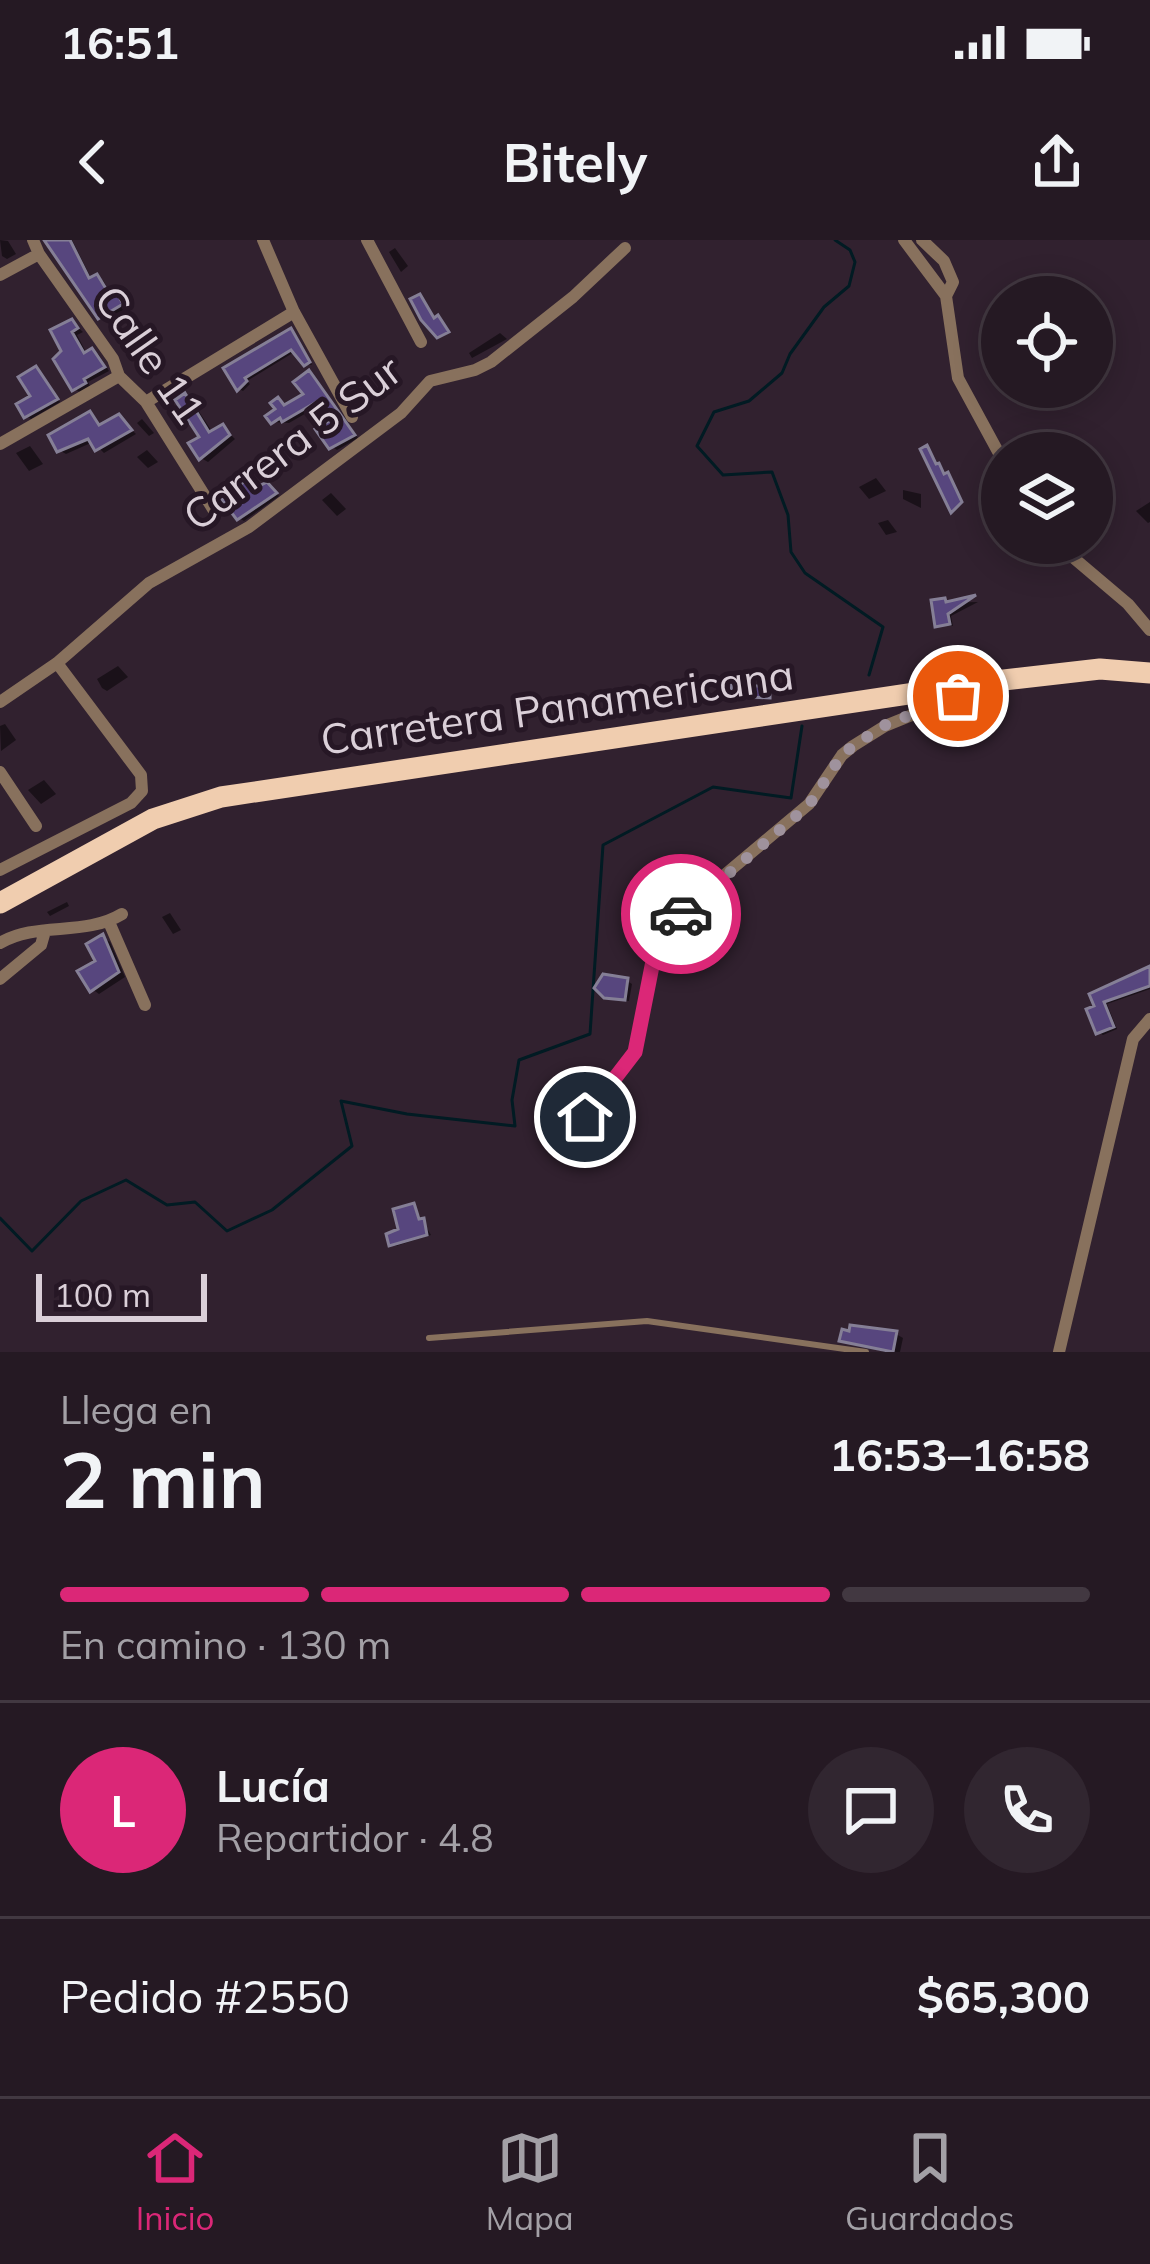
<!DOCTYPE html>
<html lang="es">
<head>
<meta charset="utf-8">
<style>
	body { margin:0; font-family:Mulish,sans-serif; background:#312630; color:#f1f3f6; height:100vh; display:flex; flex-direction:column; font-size:45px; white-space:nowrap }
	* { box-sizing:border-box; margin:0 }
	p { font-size:39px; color:#a3a0a6 }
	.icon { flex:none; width:66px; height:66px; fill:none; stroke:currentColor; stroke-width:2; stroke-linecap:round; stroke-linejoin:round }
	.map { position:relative; height:1112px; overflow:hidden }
	.side { display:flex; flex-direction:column; background:#251923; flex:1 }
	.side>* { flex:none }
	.controls { position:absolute; left:981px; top:36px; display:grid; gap:24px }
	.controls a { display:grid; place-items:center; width:132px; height:132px; border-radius:50%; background:#251923; box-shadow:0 6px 30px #0003,0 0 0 3px #423841; font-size:60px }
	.scale { position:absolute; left:36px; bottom:30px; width:171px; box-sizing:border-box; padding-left:12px; border:6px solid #dacfd8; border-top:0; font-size:33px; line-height:42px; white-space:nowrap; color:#dacfd8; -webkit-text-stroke:9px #261725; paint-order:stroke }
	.pin { position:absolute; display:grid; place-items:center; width:102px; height:102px; color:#fff; margin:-51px; border:6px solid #fff; border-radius:50%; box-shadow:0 3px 12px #0007 }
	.courier { position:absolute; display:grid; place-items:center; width:120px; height:120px; margin:-60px; border:9px solid #db2777; border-radius:50%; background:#fff; color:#222; box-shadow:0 3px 15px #0007 }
	.summary em { font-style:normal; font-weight:700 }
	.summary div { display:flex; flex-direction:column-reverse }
	.summary { display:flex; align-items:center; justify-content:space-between; height:204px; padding:0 60px }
	h1 { font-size:78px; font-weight:700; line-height:90px }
	.bar { display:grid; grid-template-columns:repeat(4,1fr); gap:18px 12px; align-content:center; height:144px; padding:0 60px }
	.bar i { height:15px; border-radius:9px; background:#423841 }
	.bar .on { background:#db2777 }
	.bar p { grid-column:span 4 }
	.line { display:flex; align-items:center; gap:30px; padding:0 60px; border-top:3px solid #423841 }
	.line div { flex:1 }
	.round { display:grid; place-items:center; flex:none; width:126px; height:126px; border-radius:63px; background:#312630 }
	.status { display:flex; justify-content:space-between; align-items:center; height:84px; padding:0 60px; background:#251923; direction:ltr }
	.status svg { height:33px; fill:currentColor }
	header { display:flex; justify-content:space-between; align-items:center; height:156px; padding:0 60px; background:#251923; font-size:54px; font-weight:700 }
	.tab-bar { display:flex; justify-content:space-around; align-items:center; height:168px; border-top:3px solid #423841; background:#251923; font-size:33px; color:#a3a0a6 }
	.tab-bar a { display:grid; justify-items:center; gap:6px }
	.tab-bar .on { color:#db2777 }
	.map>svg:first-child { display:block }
</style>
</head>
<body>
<div class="status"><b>16:51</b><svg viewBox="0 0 49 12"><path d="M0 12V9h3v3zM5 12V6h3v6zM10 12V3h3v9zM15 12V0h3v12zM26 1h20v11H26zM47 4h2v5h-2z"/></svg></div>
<header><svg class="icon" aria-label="back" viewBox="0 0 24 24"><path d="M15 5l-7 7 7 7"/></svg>Bitely<svg class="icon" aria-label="share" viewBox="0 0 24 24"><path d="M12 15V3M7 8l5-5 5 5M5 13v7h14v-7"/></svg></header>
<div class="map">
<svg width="1150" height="1112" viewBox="0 0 1150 1112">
	<rect width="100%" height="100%" fill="#31212f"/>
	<path fill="#0007" d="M 0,0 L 8,1 L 16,14 L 7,19 L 2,16 Z
		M 49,0 L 72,0 L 92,40 L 103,40 L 113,59 L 122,60 L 127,68 L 105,80 L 100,77 Z
		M 395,8 L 408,26 L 401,32 L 389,12 Z
		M 72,82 L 83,92 L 77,95 L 87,114 L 92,111 L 99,115 L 109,131 L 88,142 L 90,146 L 80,152 L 74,149 L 65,112 Z
		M 123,89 L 136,95 L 144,107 L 135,113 L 125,109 L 118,92 Z
		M 291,91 L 312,125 L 306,124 L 296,111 L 247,141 L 250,144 L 243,151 L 239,149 L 227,129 Z
		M 500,93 L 507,99 L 472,118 L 469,113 Z
		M 36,130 L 60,162 L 31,179 L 26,176 L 35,157 Z
		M 309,134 L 358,198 L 337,210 L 331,206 L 334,182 L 322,164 L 289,183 L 273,182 L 279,161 L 287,167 L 307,155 Z
		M 185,157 L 192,161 L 213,193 L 223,187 L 235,199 L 208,222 L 201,218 L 203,198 Z
		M 90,174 L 102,187 L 119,178 L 136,194 L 104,213 L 93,202 L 66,214 L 59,210 Z
		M 142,179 L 154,193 L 149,196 L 137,183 Z
		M 30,206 L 43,224 L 29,231 L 16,213 Z
		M 147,210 L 158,222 L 148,228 L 137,217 Z
		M 876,238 L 886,251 L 869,259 L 859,247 Z
		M 246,243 L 255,252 L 272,248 L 279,256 L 244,281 L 239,278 Z
		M 903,250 L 921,254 L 921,268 L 903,259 Z
		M 331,253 L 346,269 L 337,276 L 322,260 Z
		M 1150,262 L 1150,282 L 1148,283 L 1136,271 Z
		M 888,280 L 897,292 L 886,295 L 878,283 Z
		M 978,362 L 951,376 L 953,386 L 938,385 L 934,363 Z
		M 964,421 L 969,424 L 973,431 L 956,430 Z
		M 118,426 L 128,437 L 107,451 L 102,448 L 97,439 Z
		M 5,484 L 16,500 L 1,511 L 0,486 Z
		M 44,540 L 56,554 L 41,564 L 28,550 Z
		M 67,662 L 69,666 L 50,676 L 47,672 Z
		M 170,673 L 181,690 L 173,694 L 162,677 Z
		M 103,698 L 110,702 L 125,737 L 99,754 L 92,749 Z
		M 1150,730 L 1150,749 L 1107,764 L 1117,789 L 1103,795 L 1098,792 L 1098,768 L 1093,755 Z
		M 627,741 L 632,744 L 629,761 L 612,759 Z
		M 606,877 L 621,887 L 617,894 L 600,883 Z
		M 414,966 L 431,995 L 396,1006 L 391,1004 Z
		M 896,1094 L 903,1098 L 900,1112 L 884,1112 L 843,1099 Z"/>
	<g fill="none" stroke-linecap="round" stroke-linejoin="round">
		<path stroke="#011b23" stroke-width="3" d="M 835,0 L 850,10 L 855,22 L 849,46 L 824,67 L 790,114 L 782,133 L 749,161 L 714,172 L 697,206 L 723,235 L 772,232 L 788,275 L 791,312 L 805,333 L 883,387 L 869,435
			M 0,978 L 32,1011 L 81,961 L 126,940 L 167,965 L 195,962 L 227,991 L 272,970 L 352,906 L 341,861 L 407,874 L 515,886 L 512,860 L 519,820 L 590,794 L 603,605 L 713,547 L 791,558 L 802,486"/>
	</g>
	<path fill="#57467e" stroke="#857f96" stroke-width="3" d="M 44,0 L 70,0 L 89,38 L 97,34 L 111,57 L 117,53 L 123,64 L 98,79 Z
		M 420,54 L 434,78 L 438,75 L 449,92 L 437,98 L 421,80 L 410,59 Z
		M 72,79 L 78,88 L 72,92 L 84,113 L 92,108 L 105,127 L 84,139 L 86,143 L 72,151 L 53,119 L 61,111 L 50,90 Z
		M 291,88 L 310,122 L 304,126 L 291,110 L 245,138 L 247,141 L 237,151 L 223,128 Z
		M 36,126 L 58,159 L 24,178 L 16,164 L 30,156 L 18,137 Z
		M 309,130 L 355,195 L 329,209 L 315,189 L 329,181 L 318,161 L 282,182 L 280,178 L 271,184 L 265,176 L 275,169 L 270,163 L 278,157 L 284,165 L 303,154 L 293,142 Z
		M 185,153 L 209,192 L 223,184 L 230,195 L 199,220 L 188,203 L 199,197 L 175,160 Z
		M 90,171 L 99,185 L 119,174 L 132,190 L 95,211 L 88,199 L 57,212 L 48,195 Z
		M 927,205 L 936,224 L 939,223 L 944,234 L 948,232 L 962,262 L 951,273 L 920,209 Z
		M 246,240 L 253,249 L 267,242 L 277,253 L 237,280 L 222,260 Z
		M 976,355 L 948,374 L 950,384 L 935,387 L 931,360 L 945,358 L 946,362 Z
		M 732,440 L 751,441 L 750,446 L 770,446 L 770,458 L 731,456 Z
		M 103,694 L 119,732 L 90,752 L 77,731 L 95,721 L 86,704 Z
		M 1150,726 L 1150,746 L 1104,762 L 1114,787 L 1096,794 L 1086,769 L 1094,766 L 1089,754 Z
		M 603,734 L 628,738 L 625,760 L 604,758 L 594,748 Z
		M 414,963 L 419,979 L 424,978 L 427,995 L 389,1006 L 386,994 L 398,989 L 393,969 Z
		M 850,1085 L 897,1091 L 893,1112 L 839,1101 L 842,1089 L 849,1091 Z"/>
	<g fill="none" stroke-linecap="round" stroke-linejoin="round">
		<path stroke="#88715d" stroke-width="6" d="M 429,1098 L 647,1081 L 866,1112"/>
		<path stroke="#88715d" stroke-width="12" d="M 33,0 L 39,14 L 113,119 L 119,136 L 146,162 L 213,269
			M 263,0 L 294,72 L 352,177
			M 367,0 L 421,102
			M 904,0 L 946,56 L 958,138 L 1002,219
			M 922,0 L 944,21 L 953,42 L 946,56
			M 0,35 L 39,14
			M 146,162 L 294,72
			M 0,204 L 119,136
			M 1056,303 L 1128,364 L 1150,390
			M 0,462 L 57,423 L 149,343 L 249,287 L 401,173 L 430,141 L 475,130 L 491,122 L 573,57 L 625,8
			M 0,532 L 36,586
			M 0,630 L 131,563 L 142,551 L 141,535 L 57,423
			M 109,682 L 145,765
			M 0,703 C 37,681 84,697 122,674
			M 0,739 L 41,705 L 45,691
			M 585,877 L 635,812 L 655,711 L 671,685 L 690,664 L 809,564 L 842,515 L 853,506 L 885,486 L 966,453
			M 1059,1112 L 1133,799 L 1150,779"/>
		<path stroke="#f0cdaf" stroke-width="21" d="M 0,663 L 153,579 L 221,557 L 995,441 L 1100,429 L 1150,433"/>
	</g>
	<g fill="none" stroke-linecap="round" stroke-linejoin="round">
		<path stroke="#9f929d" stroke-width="12" stroke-dasharray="0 21.6" d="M 681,674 L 809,565 L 842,515 L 853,506 L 885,485 L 958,456"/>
		<path stroke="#db2777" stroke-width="15" d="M 585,877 L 635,812 L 655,711 L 681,674"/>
	</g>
	<g text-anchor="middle" stroke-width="10" stroke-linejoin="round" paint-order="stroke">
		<g font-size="42" fill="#dacfd8" stroke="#261725">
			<text transform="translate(150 115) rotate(55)" y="15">Calle 11</text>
			<text transform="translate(292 203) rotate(-37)" y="15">Carrera 5 Sur</text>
			<text transform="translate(557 467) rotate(-8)" y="15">Carretera Panamericana</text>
		</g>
	</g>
</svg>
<div class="controls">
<a><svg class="icon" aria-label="locate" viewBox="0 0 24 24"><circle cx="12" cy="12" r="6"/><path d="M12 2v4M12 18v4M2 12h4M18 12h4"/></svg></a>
<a><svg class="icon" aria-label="layers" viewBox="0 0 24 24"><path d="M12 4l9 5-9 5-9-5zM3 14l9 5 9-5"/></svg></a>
</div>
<div class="scale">100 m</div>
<div class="pin" style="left:958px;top:456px;background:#ea580c"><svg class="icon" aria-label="bag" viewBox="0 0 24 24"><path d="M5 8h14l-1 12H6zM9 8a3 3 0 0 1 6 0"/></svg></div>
<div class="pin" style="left:585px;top:877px;background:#1f2937"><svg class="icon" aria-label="home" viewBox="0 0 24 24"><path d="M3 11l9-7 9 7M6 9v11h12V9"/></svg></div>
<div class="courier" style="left:681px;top:674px"><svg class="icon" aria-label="car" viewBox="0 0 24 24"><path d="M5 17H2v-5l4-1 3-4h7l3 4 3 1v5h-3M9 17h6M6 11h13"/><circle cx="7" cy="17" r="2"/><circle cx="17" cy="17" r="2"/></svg></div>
</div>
<section class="side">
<div class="summary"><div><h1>2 min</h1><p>Llega en</p></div><em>16:53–16:58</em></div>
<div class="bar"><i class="on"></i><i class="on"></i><i class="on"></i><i></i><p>En camino · 130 m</p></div>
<div class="line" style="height:216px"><b class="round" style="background:#db2777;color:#fff">L</b><div><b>Lucía</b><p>Repartidor · 4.8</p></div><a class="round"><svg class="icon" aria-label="chat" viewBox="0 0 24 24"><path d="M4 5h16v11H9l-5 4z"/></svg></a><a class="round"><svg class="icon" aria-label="phone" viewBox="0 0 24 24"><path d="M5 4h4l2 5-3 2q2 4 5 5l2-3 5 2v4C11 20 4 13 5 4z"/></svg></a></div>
<div class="line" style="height:156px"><div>Pedido #2550</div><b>$65,300</b></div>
</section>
<nav class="tab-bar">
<a class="on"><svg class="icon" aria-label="home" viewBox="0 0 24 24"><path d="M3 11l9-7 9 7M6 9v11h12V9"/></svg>Inicio</a>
<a><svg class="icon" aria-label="map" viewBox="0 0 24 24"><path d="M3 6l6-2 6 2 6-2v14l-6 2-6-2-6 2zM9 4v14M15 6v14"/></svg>Mapa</a>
<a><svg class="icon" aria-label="saved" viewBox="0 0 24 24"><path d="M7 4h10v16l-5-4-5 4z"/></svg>Guardados</a>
</nav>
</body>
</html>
